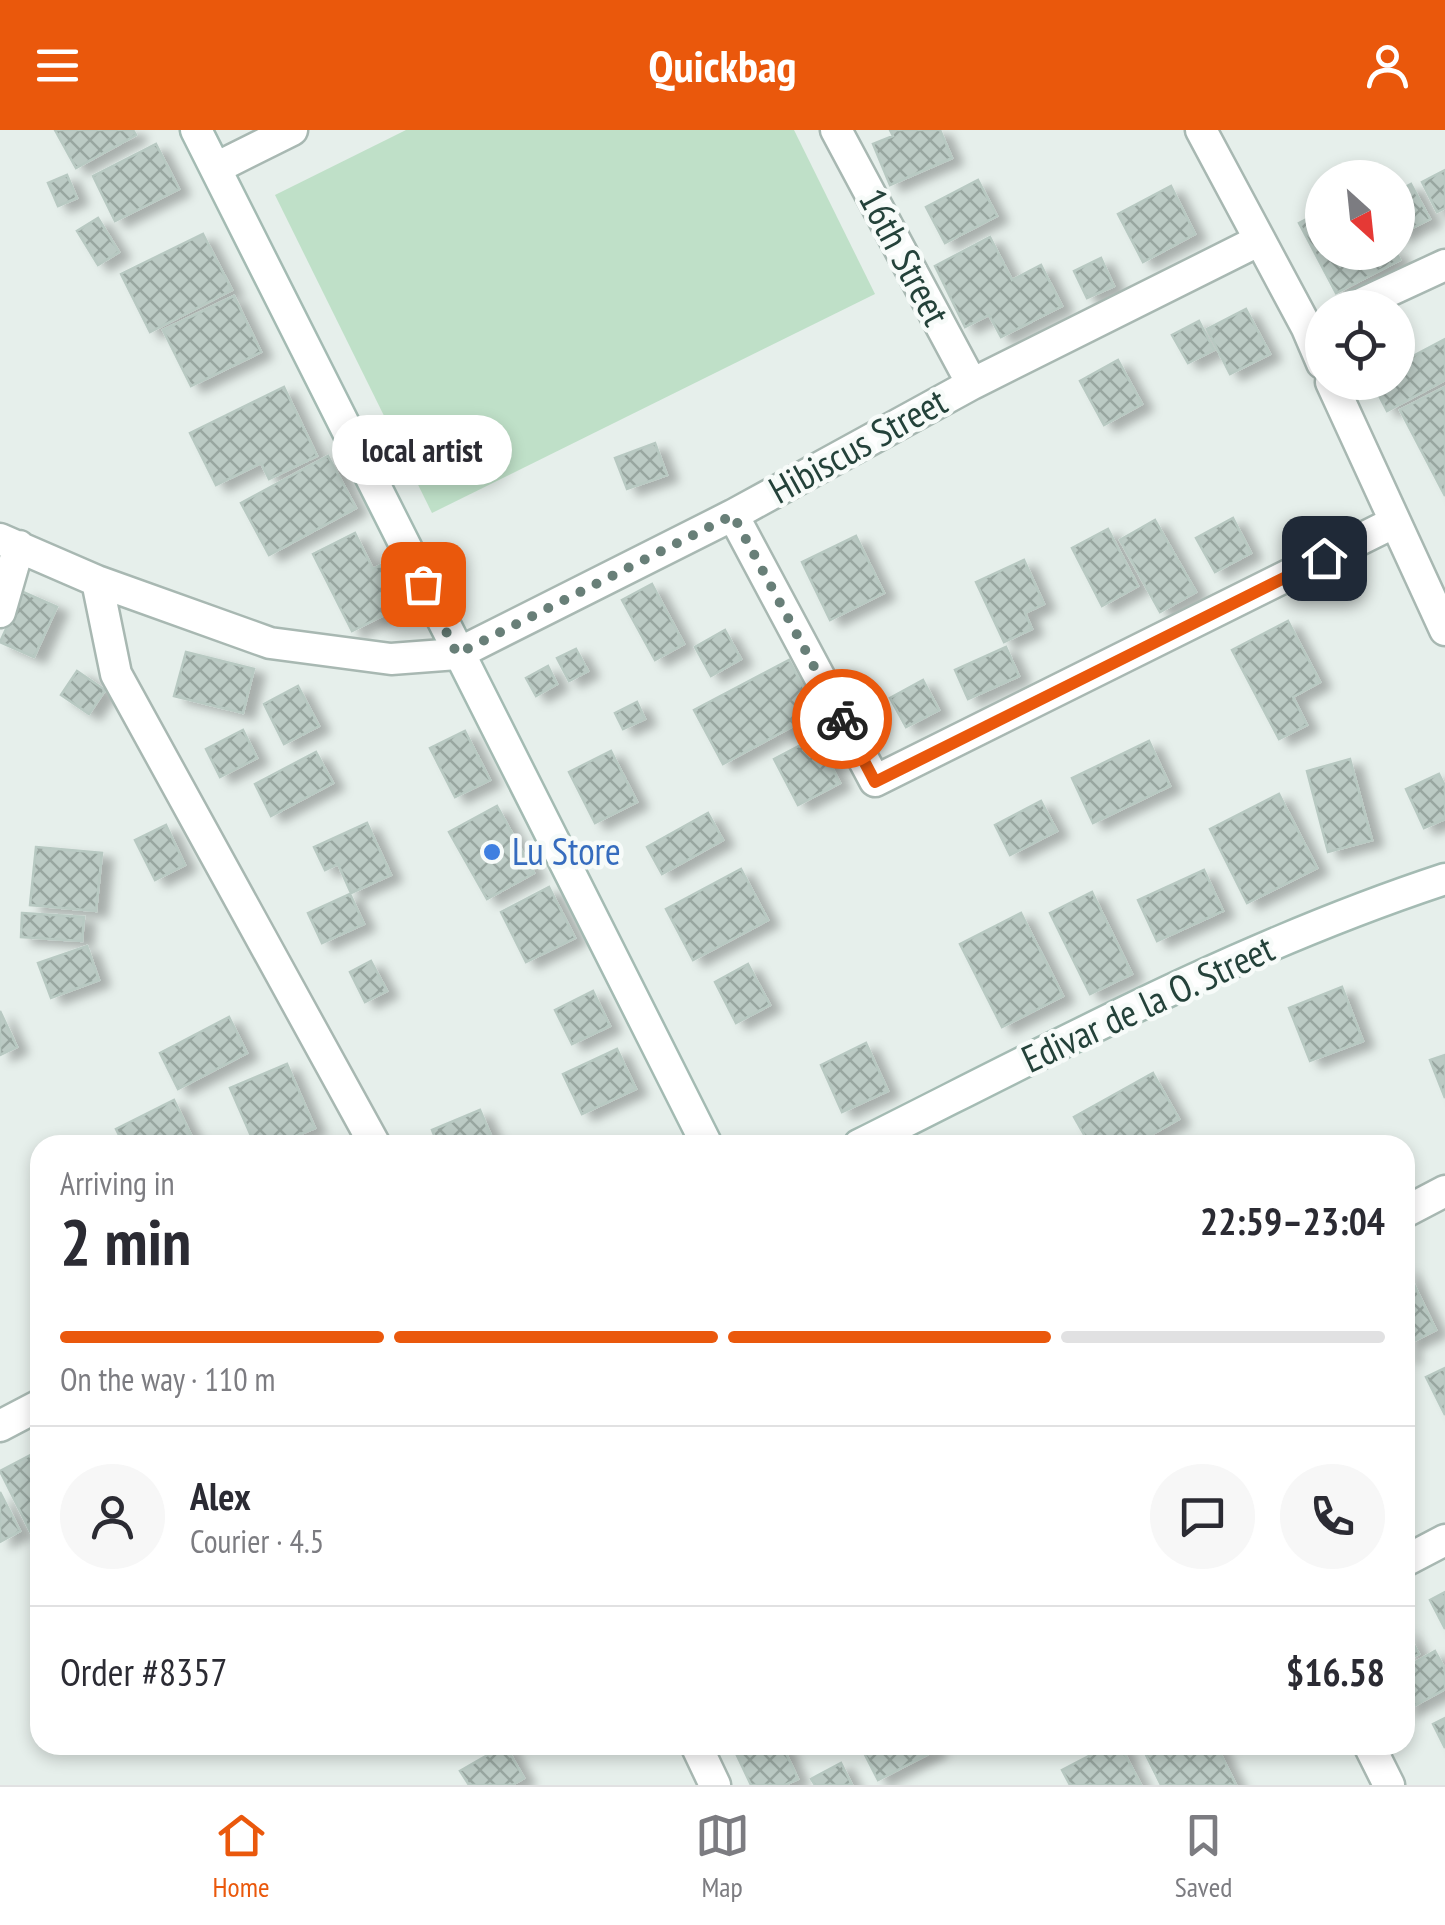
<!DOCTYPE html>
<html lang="en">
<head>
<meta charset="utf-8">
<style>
	body { margin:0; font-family:"PT Sans Narrow",sans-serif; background:#f7f7f7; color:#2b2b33; height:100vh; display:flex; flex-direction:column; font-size:38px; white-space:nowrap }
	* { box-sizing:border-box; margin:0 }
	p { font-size:32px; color:#7c7c81 }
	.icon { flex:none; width:55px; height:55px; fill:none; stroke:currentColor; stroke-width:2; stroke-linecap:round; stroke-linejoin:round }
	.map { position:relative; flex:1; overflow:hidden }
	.side { position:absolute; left:30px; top:1005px; width:1385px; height:620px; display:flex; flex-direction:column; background:#fff; border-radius:30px; box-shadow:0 5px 15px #0003 }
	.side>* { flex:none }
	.needle { width:65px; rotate:153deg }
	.controls { position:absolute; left:1305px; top:30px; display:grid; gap:20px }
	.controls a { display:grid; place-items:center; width:110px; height:110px; border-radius:50%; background:#fff; box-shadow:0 5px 15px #0003; font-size:50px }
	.pin { position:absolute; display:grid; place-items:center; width:85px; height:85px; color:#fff; margin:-42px; border-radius:20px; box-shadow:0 5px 15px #0006 }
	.courier { position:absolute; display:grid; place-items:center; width:100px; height:100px; margin:-50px; border:8px solid #ea580c; border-radius:50%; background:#fff; color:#222; box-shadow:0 2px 12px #0007 }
	.bubble { position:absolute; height:70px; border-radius:35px; background:#fff; box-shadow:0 5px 15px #0003; font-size:32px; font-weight:600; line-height:70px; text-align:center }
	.head em { font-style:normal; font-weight:600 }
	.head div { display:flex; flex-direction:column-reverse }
	.head { display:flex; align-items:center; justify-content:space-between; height:170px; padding:0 30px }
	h1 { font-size:65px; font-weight:600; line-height:75px }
	.bar { display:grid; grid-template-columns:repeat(4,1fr); gap:15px 10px; align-content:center; height:120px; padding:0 30px }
	.bar i { height:12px; border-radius:8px; background:#e1e1e2 }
	.bar .current { background:#ea580c }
	.bar p { grid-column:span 4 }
	.line { display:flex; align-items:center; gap:25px; padding:0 30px; border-top:2px solid #e1e1e2 }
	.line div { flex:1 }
	.round { display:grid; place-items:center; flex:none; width:105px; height:105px; border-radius:52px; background:#f7f7f7 }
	header { display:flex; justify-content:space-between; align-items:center; height:130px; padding:0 30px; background:#ea580c; color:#fff; font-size:45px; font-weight:600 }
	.dock { display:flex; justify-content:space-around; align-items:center; height:140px; border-top:2px solid #e1e1e2; background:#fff; font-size:28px; color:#7c7c81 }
	.dock a { display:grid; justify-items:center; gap:5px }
	.dock .current { color:#ea580c }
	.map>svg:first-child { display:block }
</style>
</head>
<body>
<header><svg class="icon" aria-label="menu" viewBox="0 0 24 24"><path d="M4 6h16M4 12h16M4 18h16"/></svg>Quickbag<svg class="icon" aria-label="person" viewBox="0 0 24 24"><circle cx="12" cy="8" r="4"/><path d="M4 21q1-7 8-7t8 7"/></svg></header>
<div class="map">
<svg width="1445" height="1655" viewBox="0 0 1445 1655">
	<defs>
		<pattern id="building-cross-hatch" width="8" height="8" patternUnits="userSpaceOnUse" patternTransform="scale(2.5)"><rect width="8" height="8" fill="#bbcac4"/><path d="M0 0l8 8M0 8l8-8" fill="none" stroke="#98a6a0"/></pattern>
		<filter id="shadow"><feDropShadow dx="11" dy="6" stdDeviation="5" flood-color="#0004"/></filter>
	</defs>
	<rect width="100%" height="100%" fill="#e6efeb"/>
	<path fill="#bfe0c8" d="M 406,0 L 794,0 L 875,164 L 432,383 L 275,65 Z"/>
	<path fill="url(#building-cross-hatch)" stroke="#b8c9c2" stroke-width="2.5" filter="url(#shadow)" d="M 55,0 L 133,0 L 136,5 L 76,38 Z
		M 890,0 L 940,0 L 952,28 L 890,55 L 873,14 L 893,6 Z
		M 156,14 L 179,59 L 115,91 L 93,46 Z
		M 1445,40 L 1445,78 L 1437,82 L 1422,52 Z
		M 67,45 L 77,68 L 58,76 L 48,53 Z
		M 978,50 L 997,86 L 945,113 L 926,77 Z
		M 1411,54 L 1430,89 L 1398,105 L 1398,61 Z
		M 1171,56 L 1195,104 L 1143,132 L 1118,84 Z
		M 1322,81 L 1322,122 L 1396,122 L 1400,130 L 1336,163 L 1299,93 Z
		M 98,88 L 119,122 L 98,135 L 77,101 Z
		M 203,104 L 232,160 L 150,202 L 121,144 Z
		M 990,107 L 1012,150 L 1041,135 L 1062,176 L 1001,207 L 989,185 L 965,197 L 935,136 Z
		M 1101,128 L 1114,156 L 1087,168 L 1074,141 Z
		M 234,166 L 261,222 L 191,256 L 163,200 Z
		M 1246,179 L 1270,224 L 1230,244 L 1207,199 Z
		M 1199,191 L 1214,220 L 1188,233 L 1172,205 Z
		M 1445,209 L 1445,250 L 1387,281 L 1372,252 L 1398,252 L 1398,234 Z
		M 1118,230 L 1142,274 L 1104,295 L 1080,251 Z
		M 284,257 L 317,326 L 269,349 L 261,333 L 216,355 L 190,303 Z
		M 1445,257 L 1445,366 L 1400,280 Z
		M 655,313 L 667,345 L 627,359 L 615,328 Z
		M 328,326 L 356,378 L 269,425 L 241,373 Z
		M 1233,388 L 1251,423 L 1215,442 L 1196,408 Z
		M 1155,390 L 1196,462 L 1160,482 L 1120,410 Z
		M 1108,399 L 1138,456 L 1102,476 L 1072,418 Z
		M 355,403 L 373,439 L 396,428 L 416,466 L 394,478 L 387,463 L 378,467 L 386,484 L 352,501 L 313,424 Z
		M 856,406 L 884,463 L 830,490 L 802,432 Z
		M 1024,430 L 1044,474 L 1025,483 L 1032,499 L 1004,512 L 976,452 Z
		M 652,454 L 684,514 L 655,530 L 622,470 Z
		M 23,462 L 57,477 L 34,527 L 0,512 Z
		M 1288,491 L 1320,552 L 1293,567 L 1307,595 L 1279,609 L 1232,520 Z
		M 725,500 L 741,529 L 711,546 L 695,517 Z
		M 1006,517 L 1019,546 L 968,569 L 955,540 Z
		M 576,519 L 588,541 L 569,551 L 557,528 Z
		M 186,522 L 254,539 L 243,583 L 174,566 Z
		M 789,530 L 817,583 L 723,634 L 694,580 Z
		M 548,536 L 557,554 L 536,566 L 526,548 Z
		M 77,541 L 105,560 L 89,584 L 61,565 Z
		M 923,550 L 939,580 L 906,597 L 890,568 Z
		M 298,556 L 319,596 L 284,614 L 264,574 Z
		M 637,572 L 645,589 L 623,599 L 615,583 Z
		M 243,600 L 257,628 L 220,647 L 206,619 Z
		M 465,601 L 490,650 L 455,667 L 430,618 Z
		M 816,607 L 840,653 L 798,675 L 774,629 Z
		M 1149,611 L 1170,656 L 1093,693 L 1072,648 Z
		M 611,621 L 637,672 L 595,693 L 569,642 Z
		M 316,622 L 333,653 L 271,686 L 255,654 Z
		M 1350,629 L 1372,710 L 1328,722 L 1307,641 Z
		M 1439,644 L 1445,656 L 1445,689 L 1424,698 L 1406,659 Z
		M 1279,664 L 1317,738 L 1247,773 L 1210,699 Z
		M 1041,671 L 1057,701 L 1010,725 L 995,695 Z
		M 497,676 L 534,743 L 487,769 L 449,702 Z
		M 708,683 L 723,710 L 662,744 L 647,717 Z
		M 367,693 L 391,745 L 351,763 L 338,734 L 325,740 L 314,717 Z
		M 166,695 L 185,735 L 155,750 L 135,710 Z
		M 36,717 L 102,723 L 96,781 L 30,775 Z
		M 741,739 L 768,790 L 693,830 L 666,779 Z
		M 1204,740 L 1223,781 L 1157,811 L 1138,770 Z
		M 549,757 L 575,808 L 526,832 L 501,782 Z
		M 1092,762 L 1132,844 L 1090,864 L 1050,783 Z
		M 350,764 L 364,794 L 322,813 L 308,783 Z
		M 22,783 L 84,787 L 82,811 L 21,807 Z
		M 1021,783 L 1063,866 L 1002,897 L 960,814 Z
		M 87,816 L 99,850 L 51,868 L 38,833 Z
		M 371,831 L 387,861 L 365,872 L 350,842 Z
		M 748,834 L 770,875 L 736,893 L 715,852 Z
		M 1342,857 L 1363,911 L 1310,931 L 1289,878 Z
		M 593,861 L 610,896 L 572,914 L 555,880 Z
		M 0,881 L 17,917 L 0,925 Z
		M 229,887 L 247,923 L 178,959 L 160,923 Z
		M 866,913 L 888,961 L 842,982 L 821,935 Z
		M 617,919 L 636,959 L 582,984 L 563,944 Z
		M 1445,925 L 1445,968 L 1430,930 Z
		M 287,934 L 315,998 L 274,1015 L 255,1015 L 230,958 Z
		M 1153,943 L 1179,989 L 1133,1015 L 1090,1015 L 1074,987 Z
		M 174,970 L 196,1015 L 124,1015 L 116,999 Z
		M 480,980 L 495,1015 L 438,1015 L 432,1000 Z
		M 1405,1136 L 1436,1200 L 1406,1215 L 1411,1225 L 1405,1227 Z
		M 1445,1238 L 1445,1285 L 1426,1247 Z
		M 40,1320 L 40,1411 L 36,1413 L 0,1341 Z
		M 0,1362 L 20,1401 L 0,1412 Z
		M 1445,1462 L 1445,1499 L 1430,1470 Z
		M 1405,1499 L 1419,1524 L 1405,1531 Z
		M 1435,1521 L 1445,1539 L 1445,1559 L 1405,1581 L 1405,1538 Z
		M 1445,1588 L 1445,1618 L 1433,1594 Z
		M 505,1615 L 524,1648 L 512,1655 L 469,1655 L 460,1641 Z
		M 732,1615 L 782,1615 L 798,1649 L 785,1655 L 751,1655 Z
		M 860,1615 L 933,1615 L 936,1620 L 878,1650 Z
		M 1110,1615 L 1120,1615 L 1141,1655 L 1070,1655 L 1062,1640 Z
		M 1141,1615 L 1216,1615 L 1236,1655 L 1161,1655 Z
		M 841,1633 L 852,1655 L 815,1655 L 811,1649 Z"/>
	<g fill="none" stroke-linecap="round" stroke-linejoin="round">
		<g stroke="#a8b8b2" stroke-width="35">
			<path id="street" d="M 836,0 L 972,254
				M 1201,0 L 1307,198 L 1322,233
				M 216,38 L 292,0
				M 1352,178 L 1445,135
				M 1331,252 L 1445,500
				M 733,385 L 875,651 L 1393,393
				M 0,409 L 97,451 L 270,513 L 391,529 L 457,524 L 733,385 L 972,254 L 1260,110
				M 97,451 L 116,544 L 375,1015
				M 0,482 L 19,416
				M 1405,1082 L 1445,1061
				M 0,1296 L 40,1275
				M 1405,1431 L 1445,1410
				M 696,1615 L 715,1655
				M 1369,1615 L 1389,1655"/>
		</g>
		<g stroke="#a4bbb3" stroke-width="35">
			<path id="secondary" d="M 196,0 L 707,1015
				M 859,1015 C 1051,919 1241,816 1445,749"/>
		</g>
		<use href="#street" stroke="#fff" stroke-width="30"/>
		<use href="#secondary" stroke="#fff" stroke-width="30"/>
	</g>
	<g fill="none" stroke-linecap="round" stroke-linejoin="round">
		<path stroke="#687f78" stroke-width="10" stroke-dasharray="0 18" d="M 423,454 L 457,524 L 733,385 L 842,589"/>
		<path stroke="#ea580c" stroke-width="12" d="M 842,589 L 875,652 L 1324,428"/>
	</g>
	<circle fill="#3f7fe0" stroke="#f7fbf9" stroke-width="4" cx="492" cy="722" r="10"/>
	<g text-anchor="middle" stroke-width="9" stroke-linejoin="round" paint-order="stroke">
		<g font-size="38" fill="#24423a" stroke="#f7fbf9">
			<text transform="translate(904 127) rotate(62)" y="13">16th Street</text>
			<text transform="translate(858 316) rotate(-29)" y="13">Hibiscus Street</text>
			<text transform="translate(1148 874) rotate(-25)" y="13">Edivar de la O. Street</text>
		</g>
		<g font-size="38" fill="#366cbe" stroke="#f7fbf9" text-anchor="start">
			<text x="512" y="735">Lu Store</text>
		</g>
	</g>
</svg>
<div class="controls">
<a><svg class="needle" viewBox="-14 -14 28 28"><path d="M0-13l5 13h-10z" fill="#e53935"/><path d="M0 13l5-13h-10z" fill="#7c7c81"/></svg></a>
<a><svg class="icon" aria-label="locate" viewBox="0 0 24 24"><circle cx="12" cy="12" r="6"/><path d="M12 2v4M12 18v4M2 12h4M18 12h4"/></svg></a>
</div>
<div class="pin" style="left:423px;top:454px;background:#ea580c"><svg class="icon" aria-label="bag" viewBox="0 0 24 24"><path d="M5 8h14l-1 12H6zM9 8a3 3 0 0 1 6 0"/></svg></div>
<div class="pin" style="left:1324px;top:428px;background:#1f2937"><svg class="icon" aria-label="home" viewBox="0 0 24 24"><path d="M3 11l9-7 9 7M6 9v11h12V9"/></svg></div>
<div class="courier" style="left:842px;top:589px"><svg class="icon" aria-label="bike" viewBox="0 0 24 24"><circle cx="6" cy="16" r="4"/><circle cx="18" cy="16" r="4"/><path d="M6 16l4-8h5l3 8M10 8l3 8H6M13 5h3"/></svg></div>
<div class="bubble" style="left:332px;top:285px;width:180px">local artist</div>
<section class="side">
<div class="head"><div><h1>2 min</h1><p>Arriving in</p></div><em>22:59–23:04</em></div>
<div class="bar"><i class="current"></i><i class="current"></i><i class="current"></i><i></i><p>On the way · 110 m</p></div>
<div class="line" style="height:180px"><a class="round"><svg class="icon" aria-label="person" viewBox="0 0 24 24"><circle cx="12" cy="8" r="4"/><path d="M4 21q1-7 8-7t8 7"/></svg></a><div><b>Alex</b><p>Courier · 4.5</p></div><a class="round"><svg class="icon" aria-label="chat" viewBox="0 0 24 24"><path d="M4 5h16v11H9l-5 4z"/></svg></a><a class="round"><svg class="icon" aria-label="phone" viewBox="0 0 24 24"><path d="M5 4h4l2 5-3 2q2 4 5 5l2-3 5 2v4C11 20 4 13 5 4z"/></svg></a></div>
<div class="line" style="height:130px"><div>Order #8357</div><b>$16.58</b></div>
</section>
</div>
<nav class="dock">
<a class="current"><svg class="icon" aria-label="home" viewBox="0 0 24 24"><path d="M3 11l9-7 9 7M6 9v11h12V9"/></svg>Home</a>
<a><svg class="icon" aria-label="map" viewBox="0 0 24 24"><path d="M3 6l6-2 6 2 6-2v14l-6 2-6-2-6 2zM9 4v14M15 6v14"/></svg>Map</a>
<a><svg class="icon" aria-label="saved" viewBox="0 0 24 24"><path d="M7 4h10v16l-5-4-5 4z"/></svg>Saved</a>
</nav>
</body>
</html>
